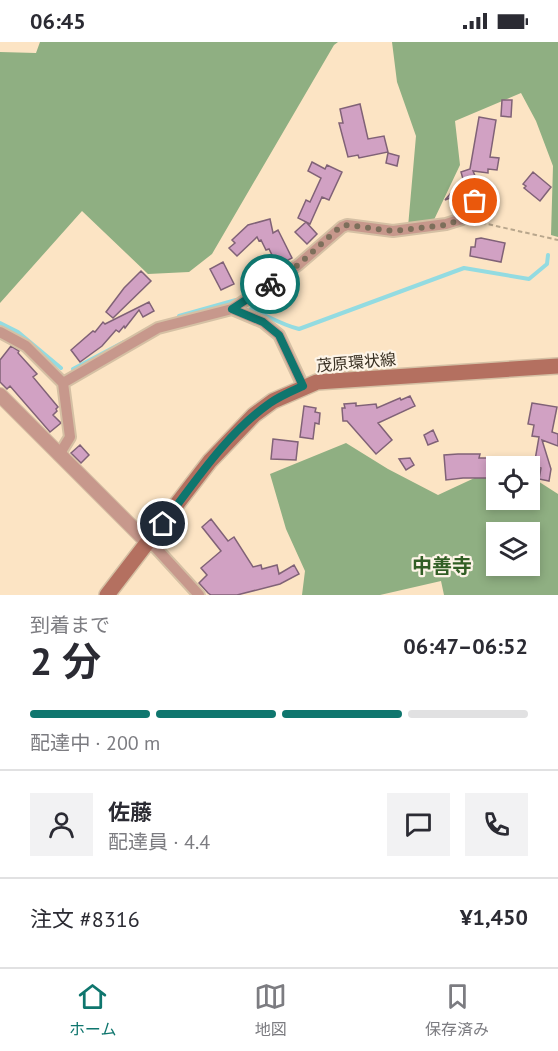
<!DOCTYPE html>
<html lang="ja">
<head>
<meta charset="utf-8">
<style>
	body { margin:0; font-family:"PT Sans","Noto Sans JP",sans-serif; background:#f2f2f3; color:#2b2b33; height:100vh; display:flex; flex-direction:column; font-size:22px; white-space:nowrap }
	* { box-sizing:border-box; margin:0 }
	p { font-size:20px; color:#7c7c81 }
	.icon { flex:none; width:33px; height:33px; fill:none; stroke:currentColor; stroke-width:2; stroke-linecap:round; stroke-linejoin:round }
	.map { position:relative; height:553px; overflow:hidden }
	.panel { display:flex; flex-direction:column; background:#fff; flex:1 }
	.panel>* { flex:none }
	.tools { position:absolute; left:486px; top:414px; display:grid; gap:12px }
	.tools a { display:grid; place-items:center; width:54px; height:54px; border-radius:0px; background:#fff; box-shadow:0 3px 9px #0003; font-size:30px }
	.pin { position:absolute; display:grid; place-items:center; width:51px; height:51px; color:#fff; margin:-26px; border:3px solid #fff; border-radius:50%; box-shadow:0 2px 6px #0007 }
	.courier { position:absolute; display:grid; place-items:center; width:60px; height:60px; margin:-30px; border:4px solid #0f766e; border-radius:50%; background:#fff; color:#222; box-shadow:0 2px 8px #0007 }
	.head em { font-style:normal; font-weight:700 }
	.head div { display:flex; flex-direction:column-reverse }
	.head { display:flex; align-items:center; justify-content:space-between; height:102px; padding:0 30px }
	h1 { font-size:39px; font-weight:700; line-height:45px }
	.bar { display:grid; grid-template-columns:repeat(4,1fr); gap:9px 6px; align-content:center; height:72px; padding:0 30px }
	.bar i { height:8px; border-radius:4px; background:#e1e1e2 }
	.bar .active { background:#0f766e }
	.bar p { grid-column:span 4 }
	.line { display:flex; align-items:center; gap:15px; padding:0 30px; border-top:2px solid #e1e1e2 }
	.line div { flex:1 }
	.round { display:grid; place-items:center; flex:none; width:63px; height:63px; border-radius:0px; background:#f2f2f3 }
	.status { display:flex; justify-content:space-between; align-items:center; height:42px; padding:0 30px; background:#fff; direction:ltr }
	.status svg { height:16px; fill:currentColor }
	.tabs { display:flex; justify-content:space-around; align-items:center; height:84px; border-top:2px solid #e1e1e2; background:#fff; font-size:16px; color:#7c7c81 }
	.tabs a { display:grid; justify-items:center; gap:3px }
	.tabs .active { color:#0f766e }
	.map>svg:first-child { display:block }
</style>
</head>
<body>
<div class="status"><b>06:45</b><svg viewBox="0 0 49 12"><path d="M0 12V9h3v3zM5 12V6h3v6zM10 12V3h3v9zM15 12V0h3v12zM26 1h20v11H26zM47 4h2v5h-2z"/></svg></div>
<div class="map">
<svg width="558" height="553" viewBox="0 0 558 553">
	<rect width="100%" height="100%" fill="#fce4c4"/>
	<path fill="#8faf82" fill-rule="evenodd" d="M 40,0 L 338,0 L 334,3 L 212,212 L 189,230 L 148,232 L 82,169 L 0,261 L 0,10 L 36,11 Z
		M 392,0 L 558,0 L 558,195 L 551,193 L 553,124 L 536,79 L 521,51 L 455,79 L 460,123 L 432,182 L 408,185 L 416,94 L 397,40 Z
		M 346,401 L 388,427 L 438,453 L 496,426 L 496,458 L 530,458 L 530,434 L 558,452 L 558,553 L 444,553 L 441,539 L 380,553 L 302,553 L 305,529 L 286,487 L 270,432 ZM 496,490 L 530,490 L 530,524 L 496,524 Z"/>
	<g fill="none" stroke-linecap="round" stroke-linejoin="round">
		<path stroke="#93dbe1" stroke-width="4" d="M 251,267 C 268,274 282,283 299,287 L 464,226 L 529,237 L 547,222 L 548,213
			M 179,274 L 236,258
			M 0,281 L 18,290 L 61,326
			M 73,327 L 124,300"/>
	</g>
	<path fill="#d1a1c3" stroke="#806277" stroke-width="1.5" d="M 502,58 L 512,58 L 511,75 L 501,74 Z
		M 360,62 L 368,97 L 384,94 L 388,110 L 359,116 L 358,113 L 348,115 L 339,81 L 343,81 L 340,67 Z
		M 479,75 L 496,78 L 490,115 L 499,116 L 497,128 L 488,127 L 488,131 L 473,129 L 478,141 L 474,142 L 475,146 L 445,158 L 463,137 L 461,130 L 470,127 Z
		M 388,111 L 399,114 L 397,124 L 386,121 Z
		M 312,120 L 325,127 L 327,123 L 342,130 L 329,158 L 322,155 L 310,182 L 298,176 L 306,158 L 310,160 L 321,136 L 308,129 Z
		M 533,130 L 551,145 L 540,159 L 524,146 L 526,144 L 523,142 Z
		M 270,177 L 273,191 L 278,188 L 292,216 L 281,222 L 277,215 L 274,217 L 269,207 L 266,208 L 261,198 L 259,199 L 257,195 L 237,214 L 229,206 L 235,201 L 232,198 L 248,183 Z
		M 306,180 L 317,192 L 307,202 L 295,190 Z
		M 481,196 L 505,201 L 501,220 L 470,214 L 471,205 L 475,205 L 476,197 Z
		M 223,220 L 234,242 L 221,248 L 210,227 Z
		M 141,229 L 151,239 L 113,276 L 106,270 L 124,246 Z
		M 149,260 L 154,269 L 143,275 L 139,268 L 125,286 L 124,284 L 119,290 L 116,288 L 102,304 L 80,320 L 71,308 L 93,289 L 95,290 L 103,280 L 105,282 Z
		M 11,304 L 19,309 L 18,311 L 37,332 L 33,335 L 58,365 L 56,367 L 57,369 L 53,373 L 61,381 L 50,390 L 10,344 L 7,347 L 0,340 L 0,318 Z
		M 410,354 L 415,364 L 378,381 L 392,398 L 376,412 L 347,379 L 343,379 L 342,366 L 345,366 L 344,362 L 356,361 L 356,364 L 376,362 L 377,366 L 400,356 L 401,358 Z
		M 532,361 L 557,365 L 552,390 L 558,392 L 558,404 L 542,398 L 551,427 L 549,439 L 539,437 L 541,426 L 534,424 L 539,395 L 532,394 L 534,383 L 528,382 Z
		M 304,364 L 316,366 L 315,370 L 320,371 L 319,382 L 315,381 L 313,397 L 300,395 Z
		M 433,388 L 438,399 L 428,403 L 424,393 Z
		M 273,397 L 298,400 L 296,418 L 271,417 Z
		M 80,403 L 89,413 L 81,421 L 71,411 Z
		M 458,412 L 480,412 L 479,416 L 492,416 L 492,433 L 490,436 L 463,436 L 446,438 L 444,413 Z
		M 410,416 L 414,423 L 406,428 L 399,417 Z
		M 211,477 L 228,499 L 234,495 L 253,525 L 261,523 L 262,527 L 277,523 L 279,532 L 294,523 L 299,532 L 280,542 L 237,553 L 211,553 L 208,551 L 199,541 L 207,533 L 201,526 L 221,509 L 202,485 Z"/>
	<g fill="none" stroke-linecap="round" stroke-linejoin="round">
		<g stroke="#d5c0a4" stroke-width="14">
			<path id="minor" d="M 232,267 L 298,223 L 342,185 L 347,183 L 393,189 L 446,182 L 462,177 L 475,159
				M 0,290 L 26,304 L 63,341
				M 59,413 L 70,395 L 63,341 L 158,286 L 232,267 L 263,280 L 279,293 L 303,344
				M 148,501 L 156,506 L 199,553"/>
		</g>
		<g stroke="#d5c0a4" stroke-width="16">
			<path id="tertiary" d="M 0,353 L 148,501"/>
		</g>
		<g stroke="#d5c0a4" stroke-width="18">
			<path id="secondary" d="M 107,553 L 210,419 L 254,373 L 273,359 L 317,340 L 558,324"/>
		</g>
		<path stroke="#b8a68c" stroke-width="2" stroke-dasharray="4.5 3" stroke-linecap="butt" d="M 474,179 L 558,198"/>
		<use href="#minor" stroke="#c7988c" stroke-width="10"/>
		<use href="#tertiary" stroke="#c7988c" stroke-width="14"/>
		<use href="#secondary" stroke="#b47060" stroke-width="15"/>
	</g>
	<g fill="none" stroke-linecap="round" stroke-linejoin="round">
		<path stroke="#7d6f5b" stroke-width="6" stroke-dasharray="0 10.8" d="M 270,242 L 298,223 L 339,186 L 347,183 L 393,189 L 446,183 L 462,177 L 475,159"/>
		<path stroke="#0f766e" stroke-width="8" d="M 163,482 C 195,440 226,392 270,361 C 280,354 292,349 303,344 L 279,293 L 263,280 L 232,267 L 270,242"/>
	</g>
	<g text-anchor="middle" stroke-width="4.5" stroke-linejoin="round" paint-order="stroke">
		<g font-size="16" fill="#393023" stroke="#fdf4e7">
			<text transform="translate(356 320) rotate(-5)" y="6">茂原環状線</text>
		</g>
		<g font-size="20" font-weight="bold" fill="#325e25" stroke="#fdf4e7">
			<text x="442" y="531">中善寺</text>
		</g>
	</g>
</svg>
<div class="tools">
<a><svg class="icon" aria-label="locate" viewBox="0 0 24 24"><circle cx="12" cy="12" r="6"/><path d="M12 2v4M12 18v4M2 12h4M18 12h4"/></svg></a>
<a><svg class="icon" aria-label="layers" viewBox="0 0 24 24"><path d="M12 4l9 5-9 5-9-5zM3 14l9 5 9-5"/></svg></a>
</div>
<div class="pin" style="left:475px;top:159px;background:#ea580c"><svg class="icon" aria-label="bag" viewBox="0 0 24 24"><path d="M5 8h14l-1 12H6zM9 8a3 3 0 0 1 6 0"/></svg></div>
<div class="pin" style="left:163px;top:482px;background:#1f2937"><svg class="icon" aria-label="home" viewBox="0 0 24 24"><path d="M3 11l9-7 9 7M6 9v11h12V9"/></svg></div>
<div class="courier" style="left:270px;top:242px"><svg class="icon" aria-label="bike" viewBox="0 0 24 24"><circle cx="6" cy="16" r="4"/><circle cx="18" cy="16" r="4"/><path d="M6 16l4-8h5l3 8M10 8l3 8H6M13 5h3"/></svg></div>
</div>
<section class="panel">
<div class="head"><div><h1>2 分</h1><p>到着まで</p></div><em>06:47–06:52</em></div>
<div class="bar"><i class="active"></i><i class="active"></i><i class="active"></i><i></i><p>配達中 · 200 m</p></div>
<div class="line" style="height:108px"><a class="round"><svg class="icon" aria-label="person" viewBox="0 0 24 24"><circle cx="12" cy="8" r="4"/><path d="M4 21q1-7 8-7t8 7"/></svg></a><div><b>佐藤</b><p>配達員 · 4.4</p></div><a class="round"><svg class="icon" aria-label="chat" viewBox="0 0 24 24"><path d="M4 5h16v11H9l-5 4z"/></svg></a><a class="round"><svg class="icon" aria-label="phone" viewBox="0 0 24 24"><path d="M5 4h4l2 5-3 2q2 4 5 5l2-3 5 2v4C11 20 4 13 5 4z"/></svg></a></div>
<div class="line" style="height:78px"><div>注文 #8316</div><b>¥1,450</b></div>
</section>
<nav class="tabs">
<a class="active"><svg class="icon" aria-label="home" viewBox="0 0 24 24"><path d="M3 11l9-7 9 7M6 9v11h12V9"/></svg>ホーム</a>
<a><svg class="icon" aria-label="map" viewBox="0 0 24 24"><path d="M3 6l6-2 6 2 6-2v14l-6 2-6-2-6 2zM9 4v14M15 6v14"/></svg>地図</a>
<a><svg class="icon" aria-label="saved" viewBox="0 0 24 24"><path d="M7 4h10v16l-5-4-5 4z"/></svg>保存済み</a>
</nav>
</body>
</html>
